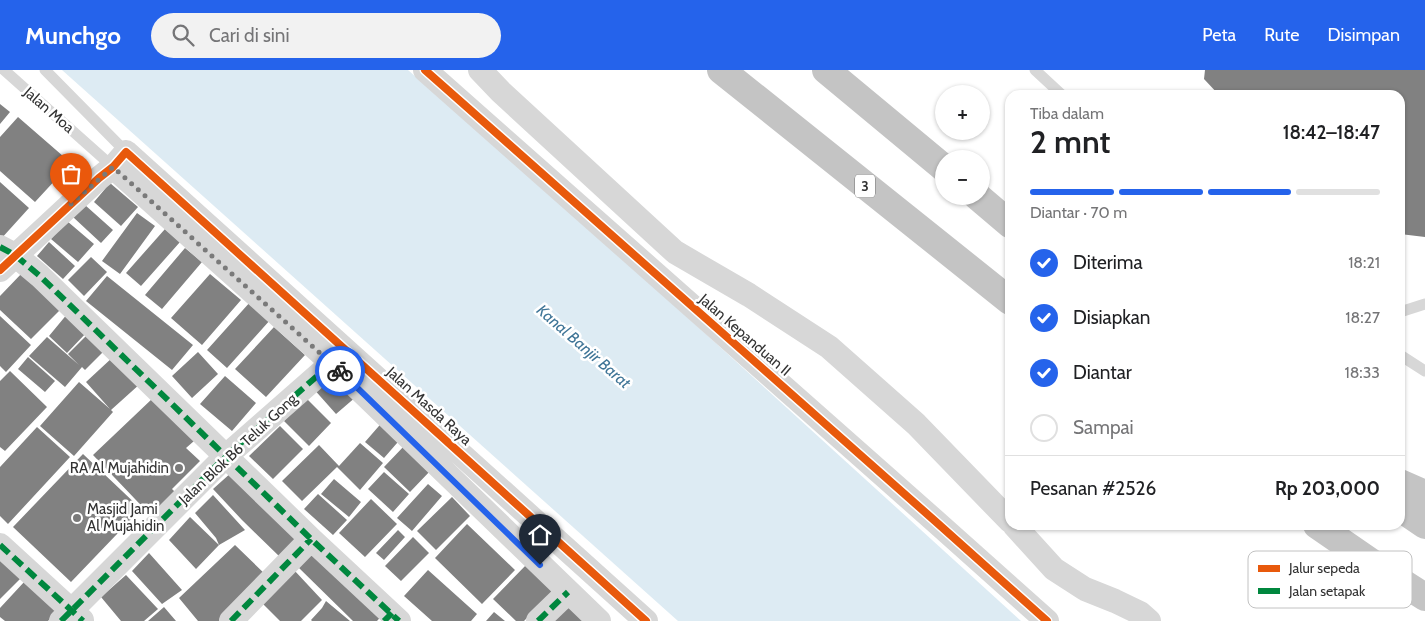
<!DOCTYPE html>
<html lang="id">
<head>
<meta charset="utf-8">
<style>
	body { margin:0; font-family:Cabin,sans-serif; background:#f2f2f2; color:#202124; height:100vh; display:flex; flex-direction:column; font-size:19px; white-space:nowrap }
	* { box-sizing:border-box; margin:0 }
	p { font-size:16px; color:#757577 }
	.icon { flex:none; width:28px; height:28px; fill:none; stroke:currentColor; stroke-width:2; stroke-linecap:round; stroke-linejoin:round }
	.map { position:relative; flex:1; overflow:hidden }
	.sheet { position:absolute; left:1005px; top:20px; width:400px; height:440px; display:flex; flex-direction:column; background:#fff; border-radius:15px; box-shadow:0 1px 4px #0004 }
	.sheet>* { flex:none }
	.tools { position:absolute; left:935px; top:15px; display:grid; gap:10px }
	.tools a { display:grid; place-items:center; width:55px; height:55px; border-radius:50%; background:#fff; box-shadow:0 1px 4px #0004; font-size:25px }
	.pin { position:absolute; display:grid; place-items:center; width:42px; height:42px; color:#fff; margin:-51px -21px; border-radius:50% 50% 50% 0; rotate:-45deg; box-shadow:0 0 5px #0007 }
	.pin .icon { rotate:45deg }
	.courier { position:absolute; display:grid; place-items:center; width:50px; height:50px; margin:-25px; border:4px solid #2563eb; border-radius:50%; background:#fff; color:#222; box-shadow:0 1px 6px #0007 }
	.overview em { font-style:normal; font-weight:600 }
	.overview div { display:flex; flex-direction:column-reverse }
	.overview { display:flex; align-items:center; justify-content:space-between; height:85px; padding:0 25px }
	h1 { font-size:32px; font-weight:600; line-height:38px }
	.bar { display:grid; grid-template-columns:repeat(4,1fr); gap:8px 5px; align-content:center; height:60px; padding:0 25px }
	.bar i { height:6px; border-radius:4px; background:#e0e0e0 }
	.bar .active { background:#2563eb }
	.bar p { grid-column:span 4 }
	.line { display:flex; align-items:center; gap:12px; padding:0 25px; border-top:1px solid #e0e0e0 }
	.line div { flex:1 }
	ol { padding:0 25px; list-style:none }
	li { display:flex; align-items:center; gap:15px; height:55px }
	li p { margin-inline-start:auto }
	li .icon { padding:5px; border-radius:50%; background:#2563eb; color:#fff; stroke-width:4 }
	li:last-child { color:#757577 }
	li i { width:28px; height:28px; border:2px solid #e0e0e0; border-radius:50% }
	header { display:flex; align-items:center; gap:30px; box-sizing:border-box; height:70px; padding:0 25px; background:#2563eb; color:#fff }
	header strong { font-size:24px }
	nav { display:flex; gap:28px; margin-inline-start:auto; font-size:18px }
	.search { width:350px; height:45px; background:#f2f2f2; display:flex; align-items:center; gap:12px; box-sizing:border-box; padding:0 18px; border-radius:28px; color:#757577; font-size:19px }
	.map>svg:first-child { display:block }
</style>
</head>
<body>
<header>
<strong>Munchgo</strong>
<div class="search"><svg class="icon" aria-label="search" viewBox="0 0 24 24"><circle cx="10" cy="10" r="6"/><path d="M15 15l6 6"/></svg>Cari di sini</div>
<nav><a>Peta</a><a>Rute</a><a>Disimpan</a></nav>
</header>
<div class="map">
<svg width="1425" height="551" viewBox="0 0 1425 551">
	<rect width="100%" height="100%" fill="#fff"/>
	<path fill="#ddebf3" d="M 62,0 L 408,0 L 686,246 L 1021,551 L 678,551 Z"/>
	<path fill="#818181" d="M 1205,0 L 1425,0 L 1425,167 L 1400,164 L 1400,25 L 1219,25 L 1204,9 Z
		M 0,34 L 10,42 L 0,54 Z
		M 18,47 L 71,93 L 35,132 L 0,101 L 0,67 Z
		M 0,112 L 29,138 L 0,170 Z
		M 110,113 L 138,137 L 121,156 L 94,132 Z
		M 85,135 L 113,160 L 101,173 L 73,147 Z
		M 137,143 L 155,156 L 120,204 L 102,191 Z
		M 67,151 L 94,174 L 78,192 L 51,169 Z
		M 165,159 L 180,172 L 141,216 L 126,203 Z
		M 49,172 L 75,196 L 63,209 L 37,186 Z
		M 185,178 L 202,192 L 162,239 L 145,225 Z
		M 91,187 L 107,202 L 84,226 L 68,210 Z
		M 23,202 L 62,238 L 31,269 L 0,240 L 0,226 Z
		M 210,204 L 241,230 L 202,275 L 171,248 Z
		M 107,206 L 193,275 L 172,300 L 86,231 Z
		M 251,231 L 271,249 L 227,298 L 207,280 Z
		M 68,243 L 88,261 L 67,283 L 49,266 Z
		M 0,246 L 31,275 L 6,302 L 0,296 Z
		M 274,257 L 305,285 L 266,327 L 235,299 Z
		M 90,262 L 107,278 L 85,300 L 82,297 L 65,317 L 29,286 L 47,267 L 79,295 L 68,284 Z
		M 198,282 L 218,304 L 192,328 L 172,306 Z
		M 28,287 L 55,311 L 45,322 L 18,299 Z
		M 113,287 L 141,313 L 111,340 L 113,342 L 74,386 L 40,356 L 79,312 L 110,339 L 86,312 Z
		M 333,299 L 357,326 L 336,344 L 312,317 Z
		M 10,301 L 47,337 L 5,381 L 0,377 L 0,311 Z
		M 225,306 L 256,333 L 232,361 L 200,334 Z
		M 153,328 L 194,371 L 186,378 L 200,391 L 172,419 L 180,427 L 156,451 L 93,385 Z
		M 306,328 L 331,353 L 309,376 L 284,351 Z
		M 385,349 L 404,365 L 384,388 L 365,372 Z
		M 280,356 L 303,379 L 273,409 L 249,386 Z
		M 37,357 L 70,387 L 8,454 L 0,446 L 0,397 Z
		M 360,373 L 383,393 L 360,420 L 337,397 L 302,431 L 282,411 L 319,375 L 339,396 Z
		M 406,374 L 432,399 L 410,422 L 384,397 Z
		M 83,384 L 141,439 L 71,512 L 13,457 Z
		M 232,402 L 301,466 L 281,488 L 242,450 L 213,419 Z
		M 384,402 L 409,424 L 393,442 L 368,419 Z
		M 334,409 L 361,432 L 349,447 L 321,424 Z
		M 428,414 L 442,426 L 412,461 L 397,448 Z
		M 318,424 L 347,450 L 333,465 L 304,439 Z
		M 213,425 L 245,460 L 219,475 L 196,499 L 169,470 L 190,447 L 219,475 L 216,468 L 195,443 Z
		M 452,427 L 470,446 L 436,480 L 417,461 Z
		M 371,429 L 397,454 L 365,487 L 339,463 Z
		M 467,454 L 515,500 L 482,534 L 435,488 Z
		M 398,460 L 405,467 L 384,490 L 376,483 Z
		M 413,467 L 429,483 L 401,511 L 385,496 Z
		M 235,475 L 268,507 L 225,551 L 198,551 L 179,528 Z
		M 316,477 L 384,543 L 377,551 L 353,551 L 298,497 Z
		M 0,482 L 24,505 L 0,529 Z
		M 149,483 L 182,520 L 162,534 L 132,501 Z
		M 527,494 L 554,520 L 524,551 L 516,551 L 493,529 Z
		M 294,500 L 322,530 L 301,551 L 280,551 L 261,532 Z
		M 428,500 L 477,544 L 471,551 L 432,551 L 404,526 Z
		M 126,505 L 158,539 L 144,551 L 121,551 L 101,527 Z
		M 25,511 L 58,540 L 48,551 L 5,551 L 0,547 L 0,538 Z
		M 568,528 L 595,551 L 549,551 Z
		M 326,531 L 350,551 L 312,551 L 311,550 L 322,538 Z
		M 164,537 L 176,551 L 148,551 Z
		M 494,542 L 505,551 L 486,551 Z"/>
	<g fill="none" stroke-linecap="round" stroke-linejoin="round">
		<path stroke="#d7d7d7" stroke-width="11" d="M 4,0 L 113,97
			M 45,0 L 126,82
			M 1035,0 L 1062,25
			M 1400,242 L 1425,234
			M 1400,285 L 1425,301"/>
		<path stroke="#d7d7d7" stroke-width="24" d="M 425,0 L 935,451 L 1047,551
			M 480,0 L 501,22 L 675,182 L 749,225 L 829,277 L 916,354 L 1010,451
			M 113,97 L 332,293 L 599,551
			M 0,177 L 15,185 L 40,206 L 311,469 L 399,551
			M 0,200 L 99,108 L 113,97 L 126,82 L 646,551
			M 1014,455 L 1054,499 L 1085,519 L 1115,531 L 1140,543 L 1149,551
			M 0,475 L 82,550
			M 61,551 L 226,386 L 332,293
			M 231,551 L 311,469
			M 538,551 L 568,522"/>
		<path stroke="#c4c4c4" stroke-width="28" d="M 721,0 L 1010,231
			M 826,0 L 944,98
			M 977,126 L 1010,154
			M 1400,413 L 1425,424
			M 1400,438 L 1425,455
			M 1317,455 L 1378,497 L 1425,527"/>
		<path stroke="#00873e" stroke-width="6" stroke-dasharray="12 6" stroke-linecap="butt" d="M 0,177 L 15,185 L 40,206 L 311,469 L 399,551
			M 0,475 L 83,551
			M 61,551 L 226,386 L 332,293
			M 231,551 L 311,469
			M 384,551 L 392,543
			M 538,551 L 568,522"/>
		<g stroke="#fff" stroke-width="11">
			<path id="cycleway" d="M 425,0 L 935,451 L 1047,551
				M 0,200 L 99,108 L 113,97 L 126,82 L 646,551"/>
		</g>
		<use href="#cycleway" stroke="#e8590c" stroke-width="8"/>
	</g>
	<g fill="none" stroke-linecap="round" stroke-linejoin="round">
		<path stroke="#7a7a7a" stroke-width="5" stroke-dasharray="0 9" d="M 71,134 L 113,97 L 340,301"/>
		<path stroke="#2563eb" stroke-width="6" d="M 340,301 L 540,495"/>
	</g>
	<g fill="#7a7a7a" stroke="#fff" stroke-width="2">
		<circle cx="179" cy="398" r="5"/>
		<circle cx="77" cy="448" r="5"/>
	</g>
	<g text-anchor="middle" stroke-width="5" stroke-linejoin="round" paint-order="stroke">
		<rect fill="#fff" stroke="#707070" stroke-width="1" x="855" y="104.5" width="20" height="23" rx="4"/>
		<g font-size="14" font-weight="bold" fill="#333">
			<text x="865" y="121">3</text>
		</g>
		<g font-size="15" fill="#333" stroke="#fff">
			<text transform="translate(49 40) rotate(41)" y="5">Jalan Moa</text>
			<text transform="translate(745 265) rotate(41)" y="5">Jalan Kepanduan II</text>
			<text transform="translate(429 336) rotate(42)" y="5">Jalan Masda Raya</text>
			<text transform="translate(238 379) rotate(-43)" y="5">Jalan Blok B6 Teluk Gong</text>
		</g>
		<g font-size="15" fill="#333" stroke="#fff" text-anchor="end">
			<text x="169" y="403">RA Al Mujahidin</text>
			<text x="87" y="444" text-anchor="start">Masjid Jami<tspan x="87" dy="17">Al Mujahidin</tspan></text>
		</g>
		<g font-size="16" font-style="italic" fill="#3f7597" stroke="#fff">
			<text transform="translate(584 276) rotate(41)" y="6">Kanal Banjir Barat</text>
		</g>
	</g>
	<rect x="1248" y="481" width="164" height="57" rx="8" fill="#fff" stroke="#c2c2c2" stroke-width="1"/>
	<rect x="1258" y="495" width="22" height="7" fill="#e8590c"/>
	<rect x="1258" y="518" width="22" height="6" fill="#00873e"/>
	<g font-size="14" fill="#333">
		<text x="1289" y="503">Jalur sepeda</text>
		<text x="1289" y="526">Jalan setapak</text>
	</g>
</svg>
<div class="tools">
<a>+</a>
<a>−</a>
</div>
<div class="pin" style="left:71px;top:134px;background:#ea580c"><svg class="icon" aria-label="bag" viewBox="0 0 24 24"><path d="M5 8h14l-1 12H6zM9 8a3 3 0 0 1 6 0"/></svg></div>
<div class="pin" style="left:540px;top:495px;background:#1f2937"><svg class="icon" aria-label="home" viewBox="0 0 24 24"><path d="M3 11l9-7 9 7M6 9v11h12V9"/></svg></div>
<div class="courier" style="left:340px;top:301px"><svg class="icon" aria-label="bike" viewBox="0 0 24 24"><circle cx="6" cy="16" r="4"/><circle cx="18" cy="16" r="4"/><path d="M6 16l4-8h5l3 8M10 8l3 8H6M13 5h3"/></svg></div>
<section class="sheet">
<div class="overview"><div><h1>2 mnt</h1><p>Tiba dalam</p></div><em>18:42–18:47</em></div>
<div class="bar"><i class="active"></i><i class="active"></i><i class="active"></i><i></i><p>Diantar · 70 m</p></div>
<ol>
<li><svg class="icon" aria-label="check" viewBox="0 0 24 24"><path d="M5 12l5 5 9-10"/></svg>Diterima<p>18:21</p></li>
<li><svg class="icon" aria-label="check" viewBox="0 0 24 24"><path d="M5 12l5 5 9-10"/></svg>Disiapkan<p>18:27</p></li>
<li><svg class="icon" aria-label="check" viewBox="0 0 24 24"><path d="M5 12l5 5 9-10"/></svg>Diantar<p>18:33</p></li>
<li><i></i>Sampai</li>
</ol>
<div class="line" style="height:65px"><div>Pesanan #2526</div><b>Rp 203,000</b></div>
</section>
</div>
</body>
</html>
